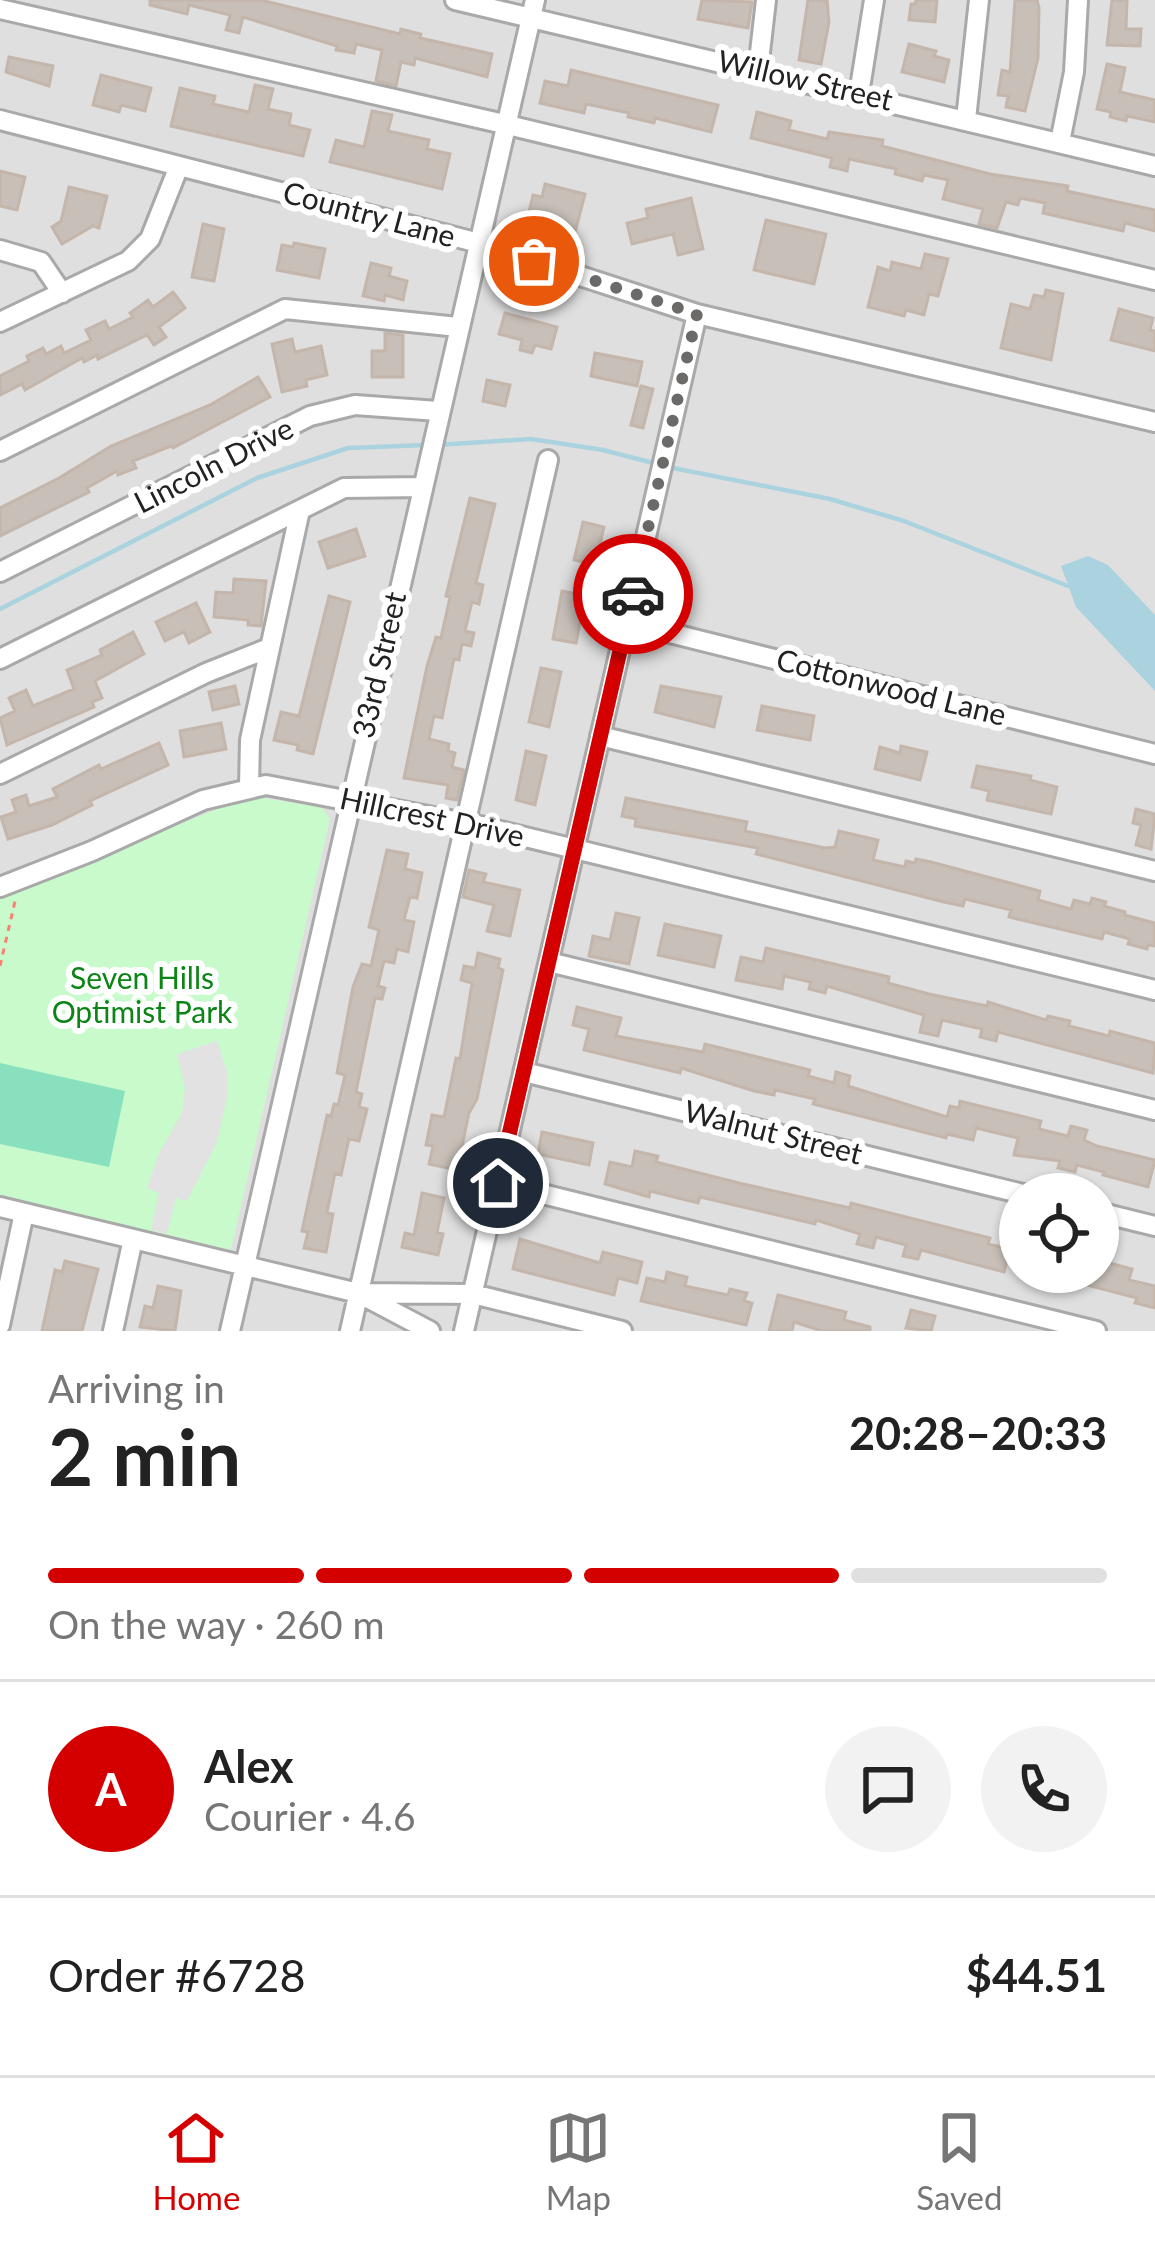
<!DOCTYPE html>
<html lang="en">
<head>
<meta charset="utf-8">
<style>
	body { margin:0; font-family:Lato,sans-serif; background:#f2f2f2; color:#222; height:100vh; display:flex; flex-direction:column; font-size:45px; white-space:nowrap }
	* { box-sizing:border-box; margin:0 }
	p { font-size:39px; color:#767676 }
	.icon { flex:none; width:66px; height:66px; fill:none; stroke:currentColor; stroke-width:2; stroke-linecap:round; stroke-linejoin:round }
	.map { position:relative; height:1331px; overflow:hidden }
	.drawer { display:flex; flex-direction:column; background:#fff; flex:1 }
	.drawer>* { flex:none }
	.buttons { position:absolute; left:999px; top:1173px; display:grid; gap:24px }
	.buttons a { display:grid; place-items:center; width:120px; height:120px; border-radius:50%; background:#fff; box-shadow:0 3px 9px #0004; font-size:60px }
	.pin { position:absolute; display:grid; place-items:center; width:102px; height:102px; color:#fff; margin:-51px; border:6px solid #fff; border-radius:50%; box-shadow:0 3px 12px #0007 }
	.courier { position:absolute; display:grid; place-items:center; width:120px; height:120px; margin:-60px; border:9px solid #d40000; border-radius:50%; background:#fff; color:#222; box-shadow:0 3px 15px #0007 }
	.headline em { font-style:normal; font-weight:700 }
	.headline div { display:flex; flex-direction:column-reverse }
	.headline { display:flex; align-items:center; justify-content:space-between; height:204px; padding:0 48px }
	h1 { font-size:78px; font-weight:700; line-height:90px }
	.bar { display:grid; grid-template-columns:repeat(4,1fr); gap:18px 12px; align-content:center; height:144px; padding:0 48px }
	.bar i { height:15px; border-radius:9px; background:#e0e0e0 }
	.bar .selected { background:#d40000 }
	.bar p { grid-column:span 4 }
	.line { display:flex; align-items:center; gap:30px; padding:0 48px; border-top:3px solid #e0e0e0 }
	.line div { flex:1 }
	.round { display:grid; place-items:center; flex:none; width:126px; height:126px; border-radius:63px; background:#f2f2f2 }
	.menu { display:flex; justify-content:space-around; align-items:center; height:168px; border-top:3px solid #e0e0e0; background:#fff; font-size:33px; color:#767676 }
	.menu a { display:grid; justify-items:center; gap:6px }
	.menu .selected { color:#d40000 }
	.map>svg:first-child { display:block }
</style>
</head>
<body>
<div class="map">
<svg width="1155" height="1331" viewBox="0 0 1155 1331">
	<rect width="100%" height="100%" fill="#f2efe9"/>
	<path fill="#e0dfdf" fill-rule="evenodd" d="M 0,0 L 1155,0 L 1155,1331 L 0,1331 ZM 1020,1194 L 1098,1194 L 1098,1272 L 1020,1272 Z"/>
	<path fill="#c8facc" d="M 249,796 L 322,807 L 330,819 L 231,1250 L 0,1196 L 0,897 Z"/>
	<path fill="#88e0be" d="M 0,1063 L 125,1091 L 109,1167 L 0,1144 Z"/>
	<path fill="#e2e2e2" d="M 217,1041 L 227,1072 L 227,1097 L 217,1142 L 187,1201 L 176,1198 L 167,1234 L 151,1230 L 159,1193 L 147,1188 L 159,1153 L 182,1113 L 185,1088 L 177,1054 Z"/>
	<path fill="#aad3df" d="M 1088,556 L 1108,565 L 1155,615 L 1155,691 L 1076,607 L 1061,566 Z"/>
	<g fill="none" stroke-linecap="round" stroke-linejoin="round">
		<path stroke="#aad3df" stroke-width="4.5" d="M 437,445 L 531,439 L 603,450 L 657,464
			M 668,467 L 830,499 L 904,521 L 1068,586
			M 0,609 L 257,478 L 348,448 L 426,445"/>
	</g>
	<path fill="#c7bfb8" stroke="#c4b6ab" stroke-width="3" d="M 150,0 L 261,0 L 400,34 L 401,29 L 421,34 L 420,38 L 492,54 L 487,77 L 415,58 L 414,65 L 401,62 L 396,86 L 376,81 L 382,50 L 356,44 L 354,53 L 336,50 L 337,46 L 243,17 L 239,33 L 226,30 L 230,15 L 189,5 L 187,14 L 150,5 Z
		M 702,0 L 752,2 L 748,28 L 698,19 Z
		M 808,0 L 827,0 L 829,22 L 821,64 L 799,60 Z
		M 916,0 L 937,0 L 935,22 L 909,20 L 911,4 L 915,4 Z
		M 1015,0 L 1037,0 L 1039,8 L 1038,58 L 1025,111 L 1006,107 L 1008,96 L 998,95 L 1002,70 L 1010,72 Z
		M 1112,0 L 1127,0 L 1126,29 L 1141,29 L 1140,46 L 1107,45 Z
		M 909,44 L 936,51 L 934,56 L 949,60 L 944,82 L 902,72 Z
		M 9,57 L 53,66 L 49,86 L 6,72 Z
		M 1107,64 L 1125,68 L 1120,92 L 1155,100 L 1155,122 L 1127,116 L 1126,121 L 1110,117 L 1111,112 L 1097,109 Z
		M 571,70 L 718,105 L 711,132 L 655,118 L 654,123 L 628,117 L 629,113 L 586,104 L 584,113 L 540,103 L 545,81 L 568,86 Z
		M 101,75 L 151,88 L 145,111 L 121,105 L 119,112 L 93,105 Z
		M 255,85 L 273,89 L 268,109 L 291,114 L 289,125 L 310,130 L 303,156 L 171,126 L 180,88 L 215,96 L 213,104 L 249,112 Z
		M 372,111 L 392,115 L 388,131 L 429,140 L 427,149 L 450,154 L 442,189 L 330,162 L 336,140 L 364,147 Z
		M 757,112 L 791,121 L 789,130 L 827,139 L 829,132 L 883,140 L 882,146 L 990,174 L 1068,186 L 1067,191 L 1155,210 L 1155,231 L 1125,223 L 1123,231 L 1043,213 L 1045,203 L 1020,198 L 1018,205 L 1006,202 L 997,228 L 979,224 L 983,209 L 943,199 L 948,180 L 924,175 L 922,181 L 895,174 L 896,169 L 849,159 L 847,171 L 830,167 L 832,158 L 751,138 Z
		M 0,171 L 25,177 L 17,210 L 0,206 Z
		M 545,184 L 585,194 L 573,240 L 548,234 L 551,222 L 528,216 L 533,195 L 542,197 Z
		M 69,187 L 107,196 L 99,228 L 93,226 L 62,244 L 52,227 L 61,221 Z
		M 691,198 L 703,249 L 678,255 L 673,234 L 632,244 L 627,223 L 648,218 L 646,209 Z
		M 766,220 L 826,234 L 814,284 L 754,270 Z
		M 203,224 L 224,229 L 214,281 L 192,277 Z
		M 294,243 L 325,249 L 319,278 L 277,270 L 282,245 L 293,247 Z
		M 925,254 L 948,259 L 938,296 L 929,294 L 924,315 L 906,310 L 904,316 L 868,307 L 878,267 L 890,271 L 892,262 L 921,269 Z
		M 371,263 L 391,268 L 389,276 L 407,281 L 403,300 L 385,295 L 384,301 L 363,296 Z
		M 1046,290 L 1063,294 L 1051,360 L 1001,348 L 1011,304 L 1030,309 L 1034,295 L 1044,297 Z
		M 173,292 L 185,308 L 159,327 L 166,337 L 154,345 L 147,335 L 98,359 L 97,355 L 84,362 L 82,358 L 25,390 L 22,384 L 0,395 L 0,376 L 29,361 L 27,356 L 43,348 L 46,354 L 61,346 L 64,353 L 91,340 L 86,330 L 105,321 L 109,329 L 133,317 L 130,313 L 148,300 L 153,307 Z
		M 1119,309 L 1153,318 L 1150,330 L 1155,331 L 1155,351 L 1111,340 Z
		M 505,313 L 557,327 L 551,349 L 535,345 L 532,353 L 520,350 L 522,340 L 499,334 Z
		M 385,333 L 403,335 L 403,377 L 372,377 L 372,351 L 385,351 Z
		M 292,339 L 295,352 L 321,346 L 327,375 L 306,380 L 307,386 L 282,392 L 272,344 Z
		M 595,353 L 642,362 L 637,386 L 591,376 Z
		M 258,377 L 270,397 L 173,448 L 171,446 L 133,461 L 136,468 L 118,475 L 117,471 L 87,488 L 89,492 L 0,536 L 0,508 L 59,478 L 111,446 L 210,405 Z
		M 487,380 L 510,385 L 505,406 L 483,401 Z
		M 641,386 L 653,389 L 643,428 L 631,425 Z
		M 470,498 L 495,504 L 476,583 L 483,585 L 479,604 L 472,602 L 465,631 L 474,633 L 471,646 L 462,644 L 459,660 L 454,659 L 442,718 L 434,716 L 429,739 L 449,744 L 448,751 L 455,753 L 452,767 L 464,770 L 457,800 L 446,798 L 448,785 L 404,778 L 427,666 L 436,637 L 441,638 L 450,597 L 446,596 Z
		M 583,522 L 604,527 L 595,565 L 574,560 Z
		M 356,529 L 365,556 L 328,568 L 319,542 Z
		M 234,579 L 266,581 L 261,626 L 248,625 L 248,620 L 214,617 L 216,592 L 233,593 Z
		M 562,591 L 585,596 L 576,643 L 553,639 Z
		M 329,596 L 350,602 L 313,754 L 297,750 L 298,745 L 274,740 L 281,712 L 299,716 Z
		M 196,603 L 210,632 L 189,643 L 184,632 L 165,641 L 156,622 Z
		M 133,632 L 144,654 L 95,681 L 102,698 L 92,702 L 94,707 L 7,745 L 0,718 L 15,711 L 9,698 L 26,690 L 33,706 L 74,689 L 67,670 L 102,655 L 100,650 Z
		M 541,668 L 561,672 L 549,727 L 529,722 Z
		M 235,686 L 239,704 L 213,710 L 209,692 Z
		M 661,686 L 721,697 L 714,727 L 655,712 Z
		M 762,706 L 814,716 L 810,740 L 757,730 Z
		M 221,723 L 226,749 L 184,757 L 180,731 Z
		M 159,743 L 168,765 L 90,801 L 92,805 L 52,825 L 8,839 L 1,817 L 16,812 L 12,800 L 26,795 L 29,806 L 57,797 L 53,789 L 99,765 L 101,769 Z
		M 901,746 L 927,752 L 920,780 L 875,769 L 880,747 L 900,753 Z
		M 526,751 L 546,756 L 535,805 L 516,800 Z
		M 977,766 L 1031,776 L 1030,780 L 1057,787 L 1051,814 L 987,800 L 989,791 L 972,787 Z
		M 626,798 L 747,822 L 745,831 L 825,848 L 835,847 L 839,831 L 878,840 L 873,860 L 905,867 L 906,861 L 915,863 L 916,859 L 931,862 L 1040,891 L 1038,900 L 1071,909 L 1074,900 L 1090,904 L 1092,898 L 1106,902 L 1104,906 L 1125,912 L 1125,915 L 1155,923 L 1155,946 L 1148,945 L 1147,949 L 1128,944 L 1130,939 L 1104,932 L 1102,939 L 1009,917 L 1011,910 L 965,899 L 963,906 L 944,902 L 756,854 L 758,848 L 635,826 L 636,819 L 622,816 Z
		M 1136,809 L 1155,814 L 1151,849 L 1136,845 L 1141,825 L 1133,823 Z
		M 387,850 L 408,854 L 405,869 L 422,873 L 417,898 L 410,897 L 404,920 L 414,922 L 408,952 L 397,949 L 394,963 L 384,961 L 378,986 L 385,988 L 382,999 L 375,998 L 356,1092 L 362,1094 L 359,1107 L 367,1109 L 359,1141 L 349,1139 L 341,1175 L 335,1173 L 327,1213 L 333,1214 L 326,1252 L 304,1248 L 308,1232 L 302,1231 L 327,1115 L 331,1116 L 334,1104 L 338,1105 L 345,1075 L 337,1073 L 353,987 L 362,964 L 371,966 L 379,930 L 369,927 Z
		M 469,870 L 486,874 L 483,882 L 520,890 L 510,936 L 487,931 L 494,905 L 463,897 Z
		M 616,913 L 639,918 L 629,964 L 589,956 L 593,936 L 610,940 Z
		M 665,924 L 721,936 L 714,967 L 658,955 Z
		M 766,948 L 889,977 L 888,983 L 929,994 L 987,1006 L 988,1002 L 1046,1020 L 1048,1016 L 1070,1021 L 1069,1026 L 1109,1036 L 1110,1031 L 1155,1043 L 1153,1073 L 998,1032 L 996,1041 L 980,1037 L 982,1029 L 942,1020 L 938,1036 L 920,1032 L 924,1015 L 827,986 L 825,993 L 809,989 L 811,982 L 784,976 L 782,989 L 736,980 L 741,957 L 763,962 Z
		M 478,953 L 500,959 L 498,968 L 503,970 L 477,1099 L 469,1113 L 457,1170 L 429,1164 L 433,1146 L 426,1145 L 432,1115 L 444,1117 L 456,1058 L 460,1059 L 472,983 L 461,980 L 464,966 L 475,968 Z
		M 577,1007 L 621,1018 L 616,1036 L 703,1052 L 705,1044 L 810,1070 L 808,1076 L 834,1083 L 836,1072 L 850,1076 L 848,1086 L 947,1117 L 950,1106 L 959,1108 L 960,1101 L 1041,1121 L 1039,1129 L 1068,1136 L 1071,1126 L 1087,1130 L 1084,1140 L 1097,1146 L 1155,1160 L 1148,1187 L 1103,1175 L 1104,1172 L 1077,1165 L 1075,1172 L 1058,1168 L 1060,1161 L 1014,1155 L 1018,1138 L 976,1128 L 973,1140 L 947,1134 L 946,1138 L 813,1104 L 815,1099 L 775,1090 L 774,1095 L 754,1091 L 681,1068 L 680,1073 L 584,1050 L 589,1029 L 573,1025 Z
		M 542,1132 L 593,1143 L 589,1165 L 538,1154 Z
		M 635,1151 L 658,1156 L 656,1162 L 739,1183 L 850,1208 L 851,1203 L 990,1238 L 988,1244 L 1010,1249 L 1004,1272 L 921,1250 L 918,1259 L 903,1256 L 906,1245 L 876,1237 L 873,1248 L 857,1244 L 860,1234 L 816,1220 L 815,1224 L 700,1197 L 698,1203 L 650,1191 L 649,1197 L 605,1184 L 610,1162 L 632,1167 Z
		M 422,1193 L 444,1198 L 437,1233 L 443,1234 L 438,1255 L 402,1247 L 405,1233 L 414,1235 Z
		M 520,1239 L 600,1263 L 603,1252 L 642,1262 L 637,1283 L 618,1278 L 614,1295 L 513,1269 Z
		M 65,1261 L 98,1269 L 82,1331 L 42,1331 L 55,1270 L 62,1272 Z
		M 1106,1262 L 1132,1269 L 1129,1280 L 1155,1286 L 1155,1308 L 1135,1303 L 1137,1298 L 1052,1276 L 1053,1272 L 1098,1272 L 1098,1265 L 1105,1267 Z
		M 667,1272 L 687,1277 L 685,1286 L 728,1295 L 730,1289 L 747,1293 L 744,1301 L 752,1303 L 746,1325 L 641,1301 L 647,1278 L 665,1282 Z
		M 158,1286 L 181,1291 L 175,1331 L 140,1327 L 145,1306 L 153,1308 Z
		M 778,1295 L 846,1312 L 844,1320 L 870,1327 L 870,1331 L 822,1331 L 794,1322 L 792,1331 L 769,1331 Z
		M 911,1310 L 935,1316 L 931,1331 L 906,1328 Z"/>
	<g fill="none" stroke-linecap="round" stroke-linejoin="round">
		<g stroke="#a9a9a9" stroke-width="24">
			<path id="minor" d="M 455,0 L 1155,166
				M 0,9 L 491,121 L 1155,280
				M 758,70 L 766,0
				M 859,94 L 874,0
				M 966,119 L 979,0
				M 0,120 L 479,243 L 697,314 L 1155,422
				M 1060,142 L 1074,72 L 1078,0
				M 0,250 L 41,262 L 62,293
				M 0,322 L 128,261 L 150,239 L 179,166
				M 0,451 L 285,309 L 458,327
				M 0,572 L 310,416 L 355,405 L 438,411
				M 626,622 L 1155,754
				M 0,659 L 344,488 L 422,487
				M 600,736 L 1155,871
				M 0,774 L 206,673 L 269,648
				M 249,787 L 250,740 L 300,510
				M 0,887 L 92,851 L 203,800 L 266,785 L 476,825 L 1155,990
				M 549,962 L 1155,1110
				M 524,1072 L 1023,1194
				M 498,1183 L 1096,1331
				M 0,1207 L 358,1293 L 430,1331
				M 1098,1212 L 1155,1226
				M 362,1293 L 473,1294 L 622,1331
				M 0,1325 L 24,1213
				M 113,1331 L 133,1239
				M 230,1331 L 535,0
				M 350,1331 L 548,460
				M 464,1331 L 697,314"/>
		</g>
		<path stroke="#fa8072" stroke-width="3" stroke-dasharray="6 6" stroke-linecap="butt" d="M 0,966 L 16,897"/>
		<use href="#minor" stroke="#fff" stroke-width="18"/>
	</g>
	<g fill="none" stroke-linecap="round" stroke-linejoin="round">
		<path stroke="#6b6a68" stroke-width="12" stroke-dasharray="0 21.6" d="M 534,261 L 697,314 L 633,594"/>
		<path stroke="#d40000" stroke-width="15" d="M 498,1183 L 633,594"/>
	</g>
	<g text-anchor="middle" stroke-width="12" stroke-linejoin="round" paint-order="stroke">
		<g font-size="30" fill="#222" stroke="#fff">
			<text transform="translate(805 81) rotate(13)" y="10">Willow Street</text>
			<text transform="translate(369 215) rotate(15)" y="10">Country Lane</text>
			<text transform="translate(214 466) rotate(-27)" y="10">Lincoln Drive</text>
			<text transform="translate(380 665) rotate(-77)" y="10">33rd Street</text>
			<text transform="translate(891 688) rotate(14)" y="10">Cottonwood Lane</text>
			<text transform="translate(432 818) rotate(12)" y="10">Hillcrest Drive</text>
			<text transform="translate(773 1133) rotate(14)" y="10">Walnut Street</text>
		</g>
		<g font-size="30" fill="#0c8416" stroke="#fff">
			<text x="142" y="989">Seven Hills<tspan x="142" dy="34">Optimist Park</tspan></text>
		</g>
	</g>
</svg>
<div class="buttons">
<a><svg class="icon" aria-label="locate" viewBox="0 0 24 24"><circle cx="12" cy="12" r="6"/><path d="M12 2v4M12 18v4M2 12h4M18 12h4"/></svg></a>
</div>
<div class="pin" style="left:534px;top:261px;background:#ea580c"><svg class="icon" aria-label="bag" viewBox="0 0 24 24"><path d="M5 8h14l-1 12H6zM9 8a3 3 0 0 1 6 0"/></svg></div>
<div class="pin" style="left:498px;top:1183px;background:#1f2937"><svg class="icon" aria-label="home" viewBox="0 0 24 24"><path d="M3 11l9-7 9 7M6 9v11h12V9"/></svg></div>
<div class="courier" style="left:633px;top:594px"><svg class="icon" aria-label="car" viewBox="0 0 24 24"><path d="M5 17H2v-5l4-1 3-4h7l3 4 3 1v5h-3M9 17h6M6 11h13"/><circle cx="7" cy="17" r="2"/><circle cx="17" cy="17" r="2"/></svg></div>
</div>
<section class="drawer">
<div class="headline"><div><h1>2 min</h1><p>Arriving in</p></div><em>20:28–20:33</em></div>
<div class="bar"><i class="selected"></i><i class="selected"></i><i class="selected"></i><i></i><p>On the way · 260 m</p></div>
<div class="line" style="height:216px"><b class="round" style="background:#d40000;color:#fff">A</b><div><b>Alex</b><p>Courier · 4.6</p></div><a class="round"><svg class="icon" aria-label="chat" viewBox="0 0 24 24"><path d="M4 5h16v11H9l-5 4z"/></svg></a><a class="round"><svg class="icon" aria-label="phone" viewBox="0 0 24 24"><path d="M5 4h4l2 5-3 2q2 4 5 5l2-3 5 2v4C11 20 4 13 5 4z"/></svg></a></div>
<div class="line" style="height:156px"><div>Order #6728</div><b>$44.51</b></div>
</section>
<nav class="menu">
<a class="selected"><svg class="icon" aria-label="home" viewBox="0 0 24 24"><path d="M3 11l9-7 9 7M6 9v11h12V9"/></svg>Home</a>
<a><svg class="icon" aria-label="map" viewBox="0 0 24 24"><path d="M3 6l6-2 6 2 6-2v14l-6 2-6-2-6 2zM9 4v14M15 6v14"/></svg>Map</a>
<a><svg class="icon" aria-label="saved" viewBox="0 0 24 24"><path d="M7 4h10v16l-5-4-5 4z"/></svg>Saved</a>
</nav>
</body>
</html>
